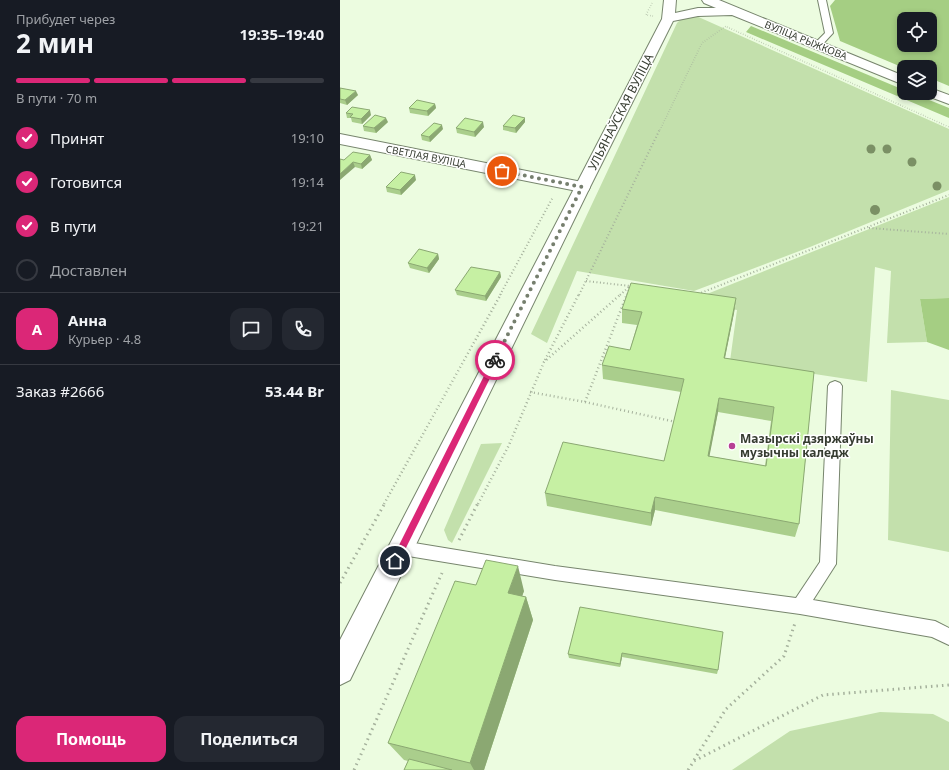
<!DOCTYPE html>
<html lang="ru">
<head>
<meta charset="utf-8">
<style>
	body { margin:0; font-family:"Noto Sans",sans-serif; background:#242831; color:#f1f3f6; height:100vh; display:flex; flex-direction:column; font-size:15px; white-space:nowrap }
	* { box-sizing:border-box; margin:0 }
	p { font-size:13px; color:#9ea1a6 }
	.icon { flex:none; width:22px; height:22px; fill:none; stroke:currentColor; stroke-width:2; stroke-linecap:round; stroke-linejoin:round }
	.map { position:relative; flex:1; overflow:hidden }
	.drawer { display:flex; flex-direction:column; background:#171b24; width:340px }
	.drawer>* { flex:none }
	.fabs { position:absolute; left:557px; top:12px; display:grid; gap:8px }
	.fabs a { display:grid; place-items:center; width:40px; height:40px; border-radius:8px; background:#171b24; box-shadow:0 2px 6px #0003; font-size:20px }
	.pin { position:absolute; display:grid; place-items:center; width:34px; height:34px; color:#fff; margin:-17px; border:2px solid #fff; border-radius:50%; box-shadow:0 1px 4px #0007 }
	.courier { position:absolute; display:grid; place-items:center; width:40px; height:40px; margin:-20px; border:3px solid #db2777; border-radius:50%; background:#fff; color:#222; box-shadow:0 1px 5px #0007 }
	.headline em { font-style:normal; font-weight:700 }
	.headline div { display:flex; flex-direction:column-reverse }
	.headline { display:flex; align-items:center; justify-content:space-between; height:68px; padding:0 16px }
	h1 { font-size:26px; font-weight:700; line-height:30px }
	.bar { display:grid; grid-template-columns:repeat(4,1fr); gap:6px 4px; align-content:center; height:48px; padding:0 16px }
	.bar i { height:5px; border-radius:3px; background:#363941 }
	.bar .current { background:#db2777 }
	.bar p { grid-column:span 4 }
	.line { display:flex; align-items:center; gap:10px; padding:0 16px; border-top:1px solid #363941 }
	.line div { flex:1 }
	.round { display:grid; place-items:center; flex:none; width:42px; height:42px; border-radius:12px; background:#242831 }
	ol { padding:0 16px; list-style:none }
	li { display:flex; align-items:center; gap:12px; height:44px }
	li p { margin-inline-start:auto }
	li .icon { padding:4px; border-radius:50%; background:#db2777; color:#fff; stroke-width:4 }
	li:last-child { color:#9ea1a6 }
	li i { width:22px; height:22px; border:2px solid #363941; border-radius:50% }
	.action { display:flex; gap:8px; margin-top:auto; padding:8px 16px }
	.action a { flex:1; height:46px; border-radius:12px; background:#db2777; color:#fff; font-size:16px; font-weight:700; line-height:46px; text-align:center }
	.action a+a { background:#242831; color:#f1f3f6 }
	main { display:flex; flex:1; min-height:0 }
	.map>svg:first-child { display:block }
</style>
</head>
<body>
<main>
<section class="drawer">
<div class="headline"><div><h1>2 мин</h1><p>Прибудет через</p></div><em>19:35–19:40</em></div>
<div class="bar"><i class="current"></i><i class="current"></i><i class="current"></i><i></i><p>В пути · 70 m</p></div>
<ol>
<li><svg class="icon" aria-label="check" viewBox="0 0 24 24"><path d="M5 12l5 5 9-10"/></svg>Принят<p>19:10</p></li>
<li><svg class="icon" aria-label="check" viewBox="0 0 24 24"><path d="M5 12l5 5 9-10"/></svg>Готовится<p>19:14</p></li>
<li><svg class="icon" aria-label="check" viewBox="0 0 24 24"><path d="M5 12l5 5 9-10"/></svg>В пути<p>19:21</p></li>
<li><i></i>Доставлен</li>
</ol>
<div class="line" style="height:72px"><b class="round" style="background:#db2777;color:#fff">А</b><div><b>Анна</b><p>Курьер · 4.8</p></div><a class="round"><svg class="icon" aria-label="chat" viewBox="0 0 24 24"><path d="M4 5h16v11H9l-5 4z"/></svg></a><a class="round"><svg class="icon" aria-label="phone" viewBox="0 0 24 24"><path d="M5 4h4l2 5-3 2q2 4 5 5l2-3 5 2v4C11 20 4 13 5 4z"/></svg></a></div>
<div class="line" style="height:52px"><div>Заказ #2666</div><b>53.44 Br</b></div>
<div class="action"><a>Помощь</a><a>Поделиться</a></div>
</section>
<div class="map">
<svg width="609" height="770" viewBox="0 0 609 770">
	<rect width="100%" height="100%" fill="#ecfce0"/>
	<path fill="#c3e0ac" d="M 354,15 L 609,129 L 609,190 L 470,247 L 354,291 L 237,271 L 207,343 L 191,334 L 337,23 L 341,19 Z
		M 609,197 L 609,298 L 580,299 L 587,342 L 547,343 L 551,271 L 535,267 L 527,382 L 390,361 L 397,310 L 364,304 L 367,294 Z
		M 551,390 L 609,400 L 609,552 L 548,540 Z
		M 162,443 L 112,543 L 108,540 L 104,530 L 141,444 Z
		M 540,712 L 593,714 L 609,722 L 609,770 L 392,770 L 450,731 Z"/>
	<path fill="#a5ce83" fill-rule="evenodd" d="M 495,0 L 609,0 L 609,86 L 590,78 L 590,67 L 564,68 L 500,41 L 490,6 ZM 564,19 L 590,19 L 590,45 L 564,45 Z
		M 411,26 L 564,90 L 564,93 L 572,93 L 609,108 L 609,118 L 406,32 Z
		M 609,298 L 609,350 L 587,342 L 580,299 Z"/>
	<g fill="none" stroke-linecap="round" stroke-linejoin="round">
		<g stroke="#77856d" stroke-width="2">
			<path id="service" d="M 478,0 L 486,0 L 493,33 L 481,46 L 478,46 L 474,44 L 485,33 Z
				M 495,381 L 500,383 L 502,386 L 496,564 L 473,600 L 595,621 L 609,628 L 609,645 L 592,637 L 460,614 L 215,580 L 62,555 L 57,553 L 54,548 L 57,543 L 62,541 L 215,566 L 456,598 L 480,562 L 488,386 L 490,383 Z"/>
		</g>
		<g stroke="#77856d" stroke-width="2">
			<path id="minor" d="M 0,134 L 242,182 L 248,183 L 250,187 L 248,191 L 242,192 L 0,144 Z"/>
		</g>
		<g stroke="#77856d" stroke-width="2">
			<path id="secondary" d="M 324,0 L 336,0 L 335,13 L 358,8 L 376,8 L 364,3 L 362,0 L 379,0 L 564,76 L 564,85 L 392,15 L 358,16 L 333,21 L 250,187 L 10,680 L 0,685 L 0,640 L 322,19 Z
				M 590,88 L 609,95 L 609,104 L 585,95 L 583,93 L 590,93 Z"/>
		</g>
		<path stroke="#a5b19c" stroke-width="1.5" stroke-dasharray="0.5 2" stroke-linecap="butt" d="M 312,3 L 306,15 L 313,16
			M 387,27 L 609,127
			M 320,130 L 362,43 L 386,26"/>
		<path stroke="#a5b19c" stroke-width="2" stroke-dasharray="1 2.5" stroke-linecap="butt" d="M 529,228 L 609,234
			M 246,281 L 290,286 L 287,295
			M 358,294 L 609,195
			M 160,295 L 213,197
			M 239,295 L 320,129
			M 280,295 L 290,286 L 293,286"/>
		<path stroke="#a5b19c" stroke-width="2.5" stroke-dasharray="1 3" stroke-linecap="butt" d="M 205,360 L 239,294
			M 190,392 L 245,402 L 287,294
			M 245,402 L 336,422
			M 44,504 L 161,294
			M 138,504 L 169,445 L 204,362 L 281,294"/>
		<path stroke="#a5b19c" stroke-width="3" stroke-dasharray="1.5 4" stroke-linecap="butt" d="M 119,540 L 138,503
			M 0,583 L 45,503
			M 354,760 L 386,709 L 444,656 L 455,623
			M 14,770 L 102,573
			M 348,770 L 354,761 L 483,695 L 609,685"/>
		<use href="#service" fill="#fff" fill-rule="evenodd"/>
		<use href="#minor" fill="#fff" fill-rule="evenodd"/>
		<use href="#secondary" fill="#fff" fill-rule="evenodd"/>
	</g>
	<g fill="#7b9065">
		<circle cx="531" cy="149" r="4.5"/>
		<circle cx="547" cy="149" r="4.5"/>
		<circle cx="572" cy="162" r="4.5"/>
		<circle cx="597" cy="186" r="4.5"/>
		<circle cx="535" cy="210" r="5"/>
	</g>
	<path fill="#aace8c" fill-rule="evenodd" d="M 0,88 L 18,95 L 7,105 L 0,103 Z
		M 95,104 L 96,108 L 88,116 L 70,113 L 69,108 Z
		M 6,113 L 31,115 L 22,124 L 12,122 L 11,118 L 7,118 Z
		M 48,122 L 36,133 L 24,131 L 23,126 Z
		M 185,122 L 176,133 L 163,130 L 163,126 Z
		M 144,127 L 135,137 L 117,133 L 116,128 Z
		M 103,129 L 90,142 L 82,140 L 81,135 Z
		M 30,155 L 32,160 L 22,169 L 15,167 L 4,160 Z
		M 76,180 L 61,195 L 47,192 L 46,187 Z
		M 98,254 L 99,259 L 89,273 L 70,268 L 68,263 Z
		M 160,272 L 161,277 L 146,301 L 117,295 L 115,290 Z
		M 396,298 L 394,313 L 385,358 L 474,372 L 459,524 L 455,537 L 315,510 L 311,526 L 207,506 L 205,493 L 324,461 L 341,392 L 263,379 L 262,365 L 290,350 L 297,325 L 282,323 L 282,309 ZM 378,412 L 431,421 L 425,466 L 369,456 Z
		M 136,585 L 184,591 L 182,596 L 186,597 L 193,620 L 144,770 L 64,770 L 68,761 L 64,760 L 48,743 Z
		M 240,607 L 378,670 L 377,674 L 282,657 L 280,667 L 229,658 L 228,654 Z"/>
	<path fill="#8ba872" d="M 16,91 L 18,95 L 7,105 L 5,100 Z
		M 95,104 L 96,108 L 88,116 L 87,111 Z
		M 30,110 L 31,115 L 22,124 L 21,119 Z
		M 46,118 L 48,122 L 36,133 L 34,128 Z
		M 185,118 L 185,122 L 176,133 L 175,128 Z
		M 143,122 L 144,127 L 135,137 L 134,132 Z
		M 102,125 L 103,129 L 90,142 L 89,137 Z
		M 30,155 L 32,160 L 22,169 L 21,164 Z
		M 13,162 L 15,167 L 0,180 L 0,174 Z
		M 75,175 L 76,180 L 61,195 L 60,190 Z
		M 98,254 L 99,259 L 89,273 L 87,268 Z
		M 160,272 L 161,277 L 146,301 L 145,296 Z
		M 396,298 L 394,313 L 382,372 L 384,358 Z
		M 379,398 L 378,412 L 367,469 L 368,456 Z
		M 315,497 L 315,510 L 311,526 L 311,513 Z
		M 178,566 L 184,591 L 175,616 L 168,593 Z
		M 186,597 L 193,620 L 144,770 L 134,770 L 130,763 Z
		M 282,653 L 282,657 L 280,667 L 280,664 Z"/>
	<path fill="#c6f0a3" stroke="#8ba872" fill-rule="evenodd" d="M 0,88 L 16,91 L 5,100 L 0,99 Z
		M 77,100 L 95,104 L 87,111 L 69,108 Z
		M 12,107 L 30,110 L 21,119 L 10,117 L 13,114 L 6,113 Z
		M 35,115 L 46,118 L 34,128 L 23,126 Z
		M 173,115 L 185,118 L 175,128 L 163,126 Z
		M 125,118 L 143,122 L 134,132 L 116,128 Z
		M 94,123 L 102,125 L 89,137 L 81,135 Z
		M 13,152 L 30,155 L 21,164 L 13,162 L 0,174 L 0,159 L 4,160 Z
		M 61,172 L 75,175 L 60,190 L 46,187 Z
		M 79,249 L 98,254 L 87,268 L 68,263 Z
		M 131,267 L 160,272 L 145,296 L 115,290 Z
		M 291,283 L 396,298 L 384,358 L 474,372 L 459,524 L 315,497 L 311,513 L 205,493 L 223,442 L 324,461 L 344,379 L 262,365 L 269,346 L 290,350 L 302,312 L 282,309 ZM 379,398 L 434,407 L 426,466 L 368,456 Z
		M 146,560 L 178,566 L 168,593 L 186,597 L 130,763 L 48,743 L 115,581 L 136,585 Z
		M 240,607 L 383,632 L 378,670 L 282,653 L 280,664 L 228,654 Z
		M 69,759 L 112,770 L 64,770 Z"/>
	<path fill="#db2777" d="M 155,358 L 159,360 L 58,564 L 52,564 L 52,559 L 152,360 Z"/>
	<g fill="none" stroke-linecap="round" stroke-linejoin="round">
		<path stroke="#767f6e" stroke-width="4" stroke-dasharray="0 7.2" d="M 155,360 L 242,187 L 162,171"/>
	</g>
	<circle fill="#b73f94" stroke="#fff" stroke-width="1.5" cx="392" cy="446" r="4"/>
	<g text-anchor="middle" stroke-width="3" stroke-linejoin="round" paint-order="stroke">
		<g font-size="10" fill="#363c31" stroke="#fff">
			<text transform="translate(466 40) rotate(22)" y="4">ВУЛІЦА РЫЖКОВА</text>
			<text transform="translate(86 156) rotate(11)" y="4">СВЕТЛАЯ ВУЛІЦА</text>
		</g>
		<g font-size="12" fill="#363c31" stroke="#fff">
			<text transform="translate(281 112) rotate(-63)" y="4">УЛЬЯНАЎСКАЯ ВУЛІЦА</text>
		</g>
		<g font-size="12" font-weight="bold" fill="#363c31" stroke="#fff" text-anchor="start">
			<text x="400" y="443">Мазырскі дзяржаўны<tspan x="400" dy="14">музычны каледж</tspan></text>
		</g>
	</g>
</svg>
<div class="fabs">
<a><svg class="icon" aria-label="locate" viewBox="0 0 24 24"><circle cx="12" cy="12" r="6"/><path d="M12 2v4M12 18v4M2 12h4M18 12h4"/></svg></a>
<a><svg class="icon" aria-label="layers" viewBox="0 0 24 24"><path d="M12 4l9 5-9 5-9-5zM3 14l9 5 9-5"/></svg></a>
</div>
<div class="pin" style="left:162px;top:171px;background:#ea580c"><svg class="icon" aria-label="bag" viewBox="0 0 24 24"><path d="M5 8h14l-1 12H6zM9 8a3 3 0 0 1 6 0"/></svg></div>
<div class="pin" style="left:55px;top:561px;background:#1f2937"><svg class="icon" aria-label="home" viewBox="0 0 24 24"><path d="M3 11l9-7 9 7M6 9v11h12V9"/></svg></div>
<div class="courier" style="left:155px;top:360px"><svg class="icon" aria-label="bike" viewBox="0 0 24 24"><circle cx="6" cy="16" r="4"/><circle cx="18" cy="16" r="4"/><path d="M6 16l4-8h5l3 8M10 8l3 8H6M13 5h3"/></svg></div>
</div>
</main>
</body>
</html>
